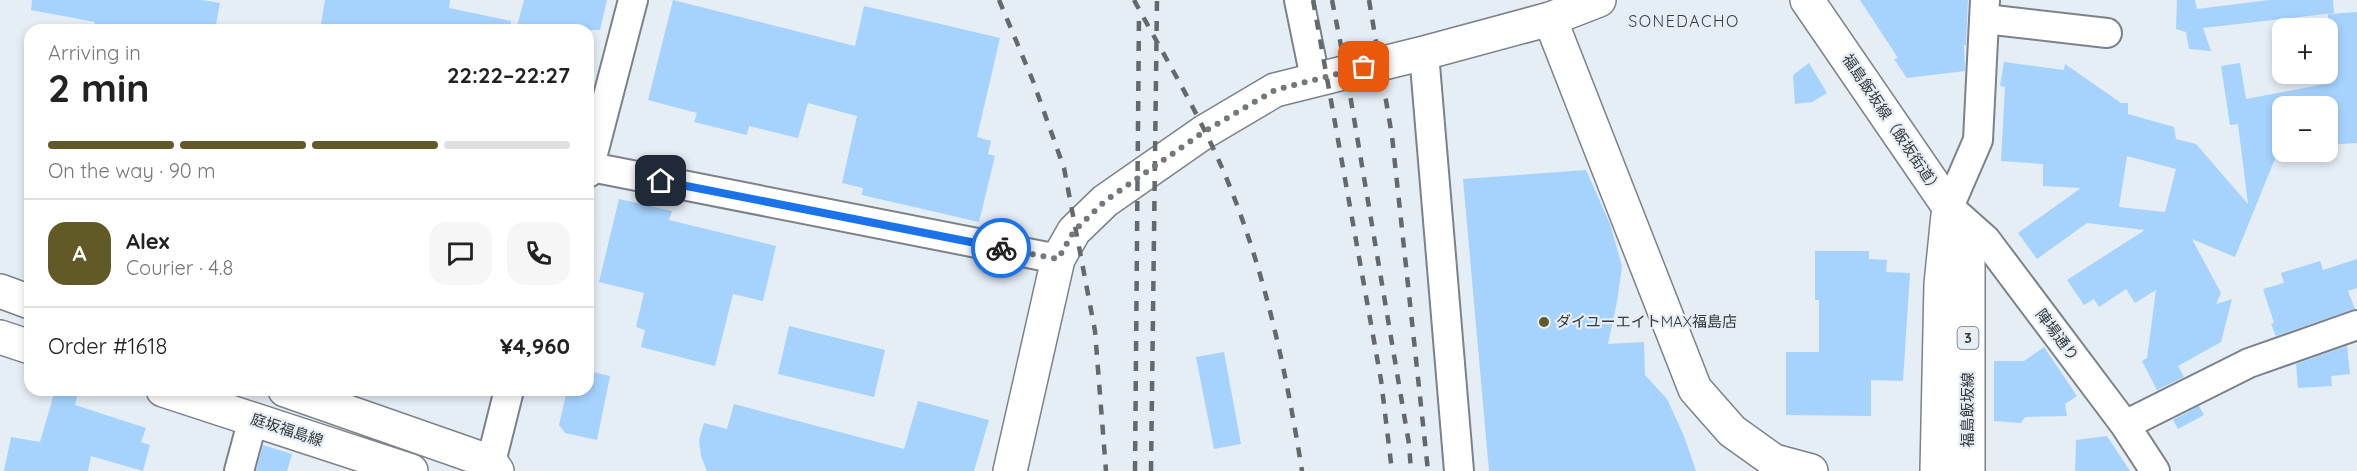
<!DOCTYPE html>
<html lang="en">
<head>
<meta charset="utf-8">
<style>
	body { margin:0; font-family:Quicksand,"Noto Sans JP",sans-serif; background:#f6f6f6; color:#222; height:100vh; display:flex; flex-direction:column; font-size:22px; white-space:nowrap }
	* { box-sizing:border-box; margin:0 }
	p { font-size:20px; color:#767676 }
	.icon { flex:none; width:33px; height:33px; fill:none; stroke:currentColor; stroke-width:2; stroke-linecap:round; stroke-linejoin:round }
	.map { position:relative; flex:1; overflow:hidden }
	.panel { position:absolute; left:24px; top:24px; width:570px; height:372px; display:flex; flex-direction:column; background:#fff; border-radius:18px; box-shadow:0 3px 9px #0003 }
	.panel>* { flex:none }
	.buttons { position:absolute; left:2272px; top:18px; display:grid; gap:12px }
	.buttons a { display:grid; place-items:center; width:66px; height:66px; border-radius:12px; background:#fff; box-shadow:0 3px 9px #0003; font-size:30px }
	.pin { position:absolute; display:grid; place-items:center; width:51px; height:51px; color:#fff; margin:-26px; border-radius:12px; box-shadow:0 3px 9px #0006 }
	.courier { position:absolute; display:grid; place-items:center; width:60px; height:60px; margin:-30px; border:4px solid #1a73e8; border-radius:50%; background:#fff; color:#222; box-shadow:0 2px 8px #0007 }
	.headline em { font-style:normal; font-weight:700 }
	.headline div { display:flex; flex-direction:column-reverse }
	.headline { display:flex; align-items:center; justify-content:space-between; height:102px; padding:0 24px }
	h1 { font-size:39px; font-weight:700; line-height:45px }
	.bar { display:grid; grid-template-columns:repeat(4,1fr); gap:9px 6px; align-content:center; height:72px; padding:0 24px }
	.bar i { height:8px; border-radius:4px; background:#e0e0e0 }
	.bar .on { background:#625a26 }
	.bar p { grid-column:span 4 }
	.line { display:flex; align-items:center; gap:15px; padding:0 24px; border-top:2px solid #e0e0e0 }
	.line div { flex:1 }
	.round { display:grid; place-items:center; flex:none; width:63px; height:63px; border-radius:18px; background:#f6f6f6 }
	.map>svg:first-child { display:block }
</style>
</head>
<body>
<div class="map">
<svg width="2357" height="471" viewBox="0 0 2357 471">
	<rect width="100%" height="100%" fill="#e5edf5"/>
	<path fill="#a5d3fe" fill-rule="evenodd" d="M 32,0 L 202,0 L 220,3 L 215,30 L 119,30 L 94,26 L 95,22 L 31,10 Z
		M 325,0 L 450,0 L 449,8 L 511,21 L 510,30 L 320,30 Z
		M 524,0 L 607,0 L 600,30 L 516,30 Z
		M 673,0 L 855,46 L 864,6 L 1000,38 L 977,137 L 991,141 L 988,154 L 995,156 L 979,222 L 862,195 L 863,188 L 842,183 L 857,116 L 808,103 L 798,138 L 749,126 L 747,135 L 694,122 L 697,113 L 648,100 Z
		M 1860,0 L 1968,0 L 1966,45 L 1964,45 L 1965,71 L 1907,78 L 1894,59 L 1898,58 Z
		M 2177,0 L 2195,0 L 2197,9 L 2269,0 L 2333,0 L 2334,13 L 2203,28 L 2211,51 L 2189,49 L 2186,32 L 2176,29 Z
		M 2357,12 L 2357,143 L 2328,145 L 2328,106 L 2283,106 L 2283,149 L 2279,149 L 2235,257 L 2192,239 L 2221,293 L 2216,304 L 2232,299 L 2221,342 L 2178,366 L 2184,377 L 2157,390 L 2142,361 L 2147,358 L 2156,290 L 2135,303 L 2126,289 L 2099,307 L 2094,299 L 2084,305 L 2067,280 L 2145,230 L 2087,223 L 2037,259 L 2018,233 L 2081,188 L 2043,186 L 2043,164 L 2001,161 L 2005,87 L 2000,86 L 2004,62 L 2064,70 L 2065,64 L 2121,103 L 2128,103 L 2128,114 L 2174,127 L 2176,139 L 2196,144 L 2248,204 L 2238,124 L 2230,125 L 2221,66 L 2240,63 L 2246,99 L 2325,84 L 2325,74 L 2328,74 L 2328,14 ZM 2127,156 L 2176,169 L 2165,212 L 2119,207 Z
		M 1809,63 L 1827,93 L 1812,102 L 1795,104 L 1793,75 Z
		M 1586,170 L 1610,224 L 1622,266 L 1617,302 L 1608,344 L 1644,342 L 1645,375 L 1667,399 L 1684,436 L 1696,471 L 1489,471 L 1463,179 Z
		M 619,199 L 672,211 L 669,220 L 776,246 L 763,301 L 733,294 L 715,366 L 641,347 L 645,330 L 636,327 L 644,293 L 599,282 Z
		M 1815,251 L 1869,251 L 1869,259 L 1887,260 L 1886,272 L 1910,273 L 1903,381 L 1871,380 L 1871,416 L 1786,415 L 1786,352 L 1819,352 L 1819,300 L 1815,300 Z
		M 2357,259 L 2357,288 L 2348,291 L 2355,309 L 2276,336 L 2271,324 L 2274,323 L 2263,289 L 2284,283 L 2281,273 L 2320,261 L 2323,270 Z
		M 789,326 L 885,350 L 874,397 L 778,374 Z
		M 2347,346 L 2350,374 L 2331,376 L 2332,386 L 2298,388 L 2296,364 Z
		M 2044,347 L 2077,396 L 2065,404 L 2067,416 L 2025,417 L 2021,423 L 1994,421 L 1994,361 L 2024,361 Z
		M 1224,352 L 1241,444 L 1214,449 L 1196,357 Z
		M 588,371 L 610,376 L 597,440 L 565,433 L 559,425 L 567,390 L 588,390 Z
		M 55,390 L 79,390 L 75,405 L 146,428 L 141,442 L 150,445 L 143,471 L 91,456 L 88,471 L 4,471 L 11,437 L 40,442 Z
		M 918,401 L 989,420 L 974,471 L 707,471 L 701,456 L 699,440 L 704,423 L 727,429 L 734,404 L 904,449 Z
		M 2199,406 L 2204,415 L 2178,429 L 2173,420 Z
		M 2107,436 L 2130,471 L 2075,471 L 2076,440 Z
		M 263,445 L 292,454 L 287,471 L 256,471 Z"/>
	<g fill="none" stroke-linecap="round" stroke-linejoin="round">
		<g stroke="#7b8289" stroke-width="32">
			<path id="street" d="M 1299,0 L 1315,78
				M 1985,0 L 1978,140 L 1949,207 L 1986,240 L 2125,425 L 2155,471
				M 1985,19 L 2107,33
				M 1424,53 L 1459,471
				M 591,167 L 1058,259
				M 588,173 L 633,0
				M 2125,425 L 2249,363 L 2357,325
				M 491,462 L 509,390
				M 239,471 L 253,419"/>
		</g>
		<g stroke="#7b8289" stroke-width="36">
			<path id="secondary" d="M 1550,19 L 1695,389 L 1732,431 L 1774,461 L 1811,471
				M 0,291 L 30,302
				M 0,337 L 30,347
				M 163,390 L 411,471
				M 285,390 L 491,462 L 497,471
				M 1010,471 L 1058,259 L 1074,231 L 1105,201 L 1204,132 L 1275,90 L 1424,53 L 1550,19 L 1599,0"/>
		</g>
		<g stroke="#7b8289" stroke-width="36">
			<path id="primary" d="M 1807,0 L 1949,207 L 1968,260 L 1968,471
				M 1937,471 L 1941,284 L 1948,215"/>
		</g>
		<use href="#street" stroke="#fff" stroke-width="28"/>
		<use href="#secondary" stroke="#fff" stroke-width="33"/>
		<use href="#primary" stroke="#fff" stroke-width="33"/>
		<path stroke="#64696d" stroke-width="4.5" stroke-dasharray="10 10" stroke-linecap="butt" d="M 999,0 L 1033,81 L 1064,168 L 1095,331 L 1106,471
			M 1134,0 C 1168,63 1206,125 1232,192 C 1267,281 1287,376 1302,471
			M 1313,0 L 1381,380 L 1392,471
			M 1332,0 L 1346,71 L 1409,444 L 1411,471
			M 1369,0 L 1392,136 L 1428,471
			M 1135,471 L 1139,12
			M 1151,471 L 1157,0"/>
	</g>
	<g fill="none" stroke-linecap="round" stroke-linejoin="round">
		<path stroke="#73787d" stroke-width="6" stroke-dasharray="0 10.8" d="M 1001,248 L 1058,259 L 1074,231 L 1105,201 L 1205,131 L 1275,90 L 1364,67"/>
		<path stroke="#1a73e8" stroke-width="8" d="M 661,181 L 1001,248"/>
	</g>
	<circle fill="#625a26" stroke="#e5edf5" stroke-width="2" cx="1544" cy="322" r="6"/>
	<g text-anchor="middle" stroke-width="4.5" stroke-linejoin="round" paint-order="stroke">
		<rect fill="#e5edf5" stroke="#6a6f74" stroke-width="1.5" x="1957.5" y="327" width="21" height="22" rx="4.5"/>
		<g font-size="14" font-weight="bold" fill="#36393c">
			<text x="1968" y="343">3</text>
		</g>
		<g font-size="15" fill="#36393c" stroke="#e5edf5">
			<text transform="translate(1892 124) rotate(56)" y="5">福島飯坂線（飯坂街道）</text>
			<text transform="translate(2057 335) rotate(53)" y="5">陣場通り</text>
			<text transform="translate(1968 410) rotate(-90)" y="5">福島飯坂線</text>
			<text transform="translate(287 430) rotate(18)" y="5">庭坂福島線</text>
		</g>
		<g font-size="15" fill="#36393c" stroke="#e5edf5" text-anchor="start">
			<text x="1556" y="327">ダイユーエイトMAX福島店</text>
		</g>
		<g font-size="16" letter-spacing="1.5" fill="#373d44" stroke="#e5edf5">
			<text x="1684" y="27">SONEDACHO</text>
		</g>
	</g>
</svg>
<div class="buttons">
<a>+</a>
<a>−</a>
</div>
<div class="pin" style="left:1364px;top:67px;background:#ea580c"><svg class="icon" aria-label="bag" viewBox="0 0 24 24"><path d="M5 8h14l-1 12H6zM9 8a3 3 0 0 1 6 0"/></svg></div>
<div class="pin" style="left:661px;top:181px;background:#1f2937"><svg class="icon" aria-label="home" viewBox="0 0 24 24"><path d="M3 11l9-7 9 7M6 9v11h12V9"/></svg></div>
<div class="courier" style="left:1001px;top:248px"><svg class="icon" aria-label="bike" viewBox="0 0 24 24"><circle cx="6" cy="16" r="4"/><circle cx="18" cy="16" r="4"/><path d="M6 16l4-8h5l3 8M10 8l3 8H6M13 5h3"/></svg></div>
<section class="panel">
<div class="headline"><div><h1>2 min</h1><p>Arriving in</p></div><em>22:22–22:27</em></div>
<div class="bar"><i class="on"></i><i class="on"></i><i class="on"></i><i></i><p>On the way · 90 m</p></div>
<div class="line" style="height:108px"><b class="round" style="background:#625a26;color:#fff">A</b><div><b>Alex</b><p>Courier · 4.8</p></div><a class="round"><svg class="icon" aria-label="chat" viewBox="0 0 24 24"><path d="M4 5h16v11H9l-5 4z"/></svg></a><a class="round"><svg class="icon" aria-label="phone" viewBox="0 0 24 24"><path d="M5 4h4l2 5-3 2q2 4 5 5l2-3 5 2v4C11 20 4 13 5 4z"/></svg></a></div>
<div class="line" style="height:78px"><div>Order #1618</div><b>¥4,960</b></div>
</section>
</div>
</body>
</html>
